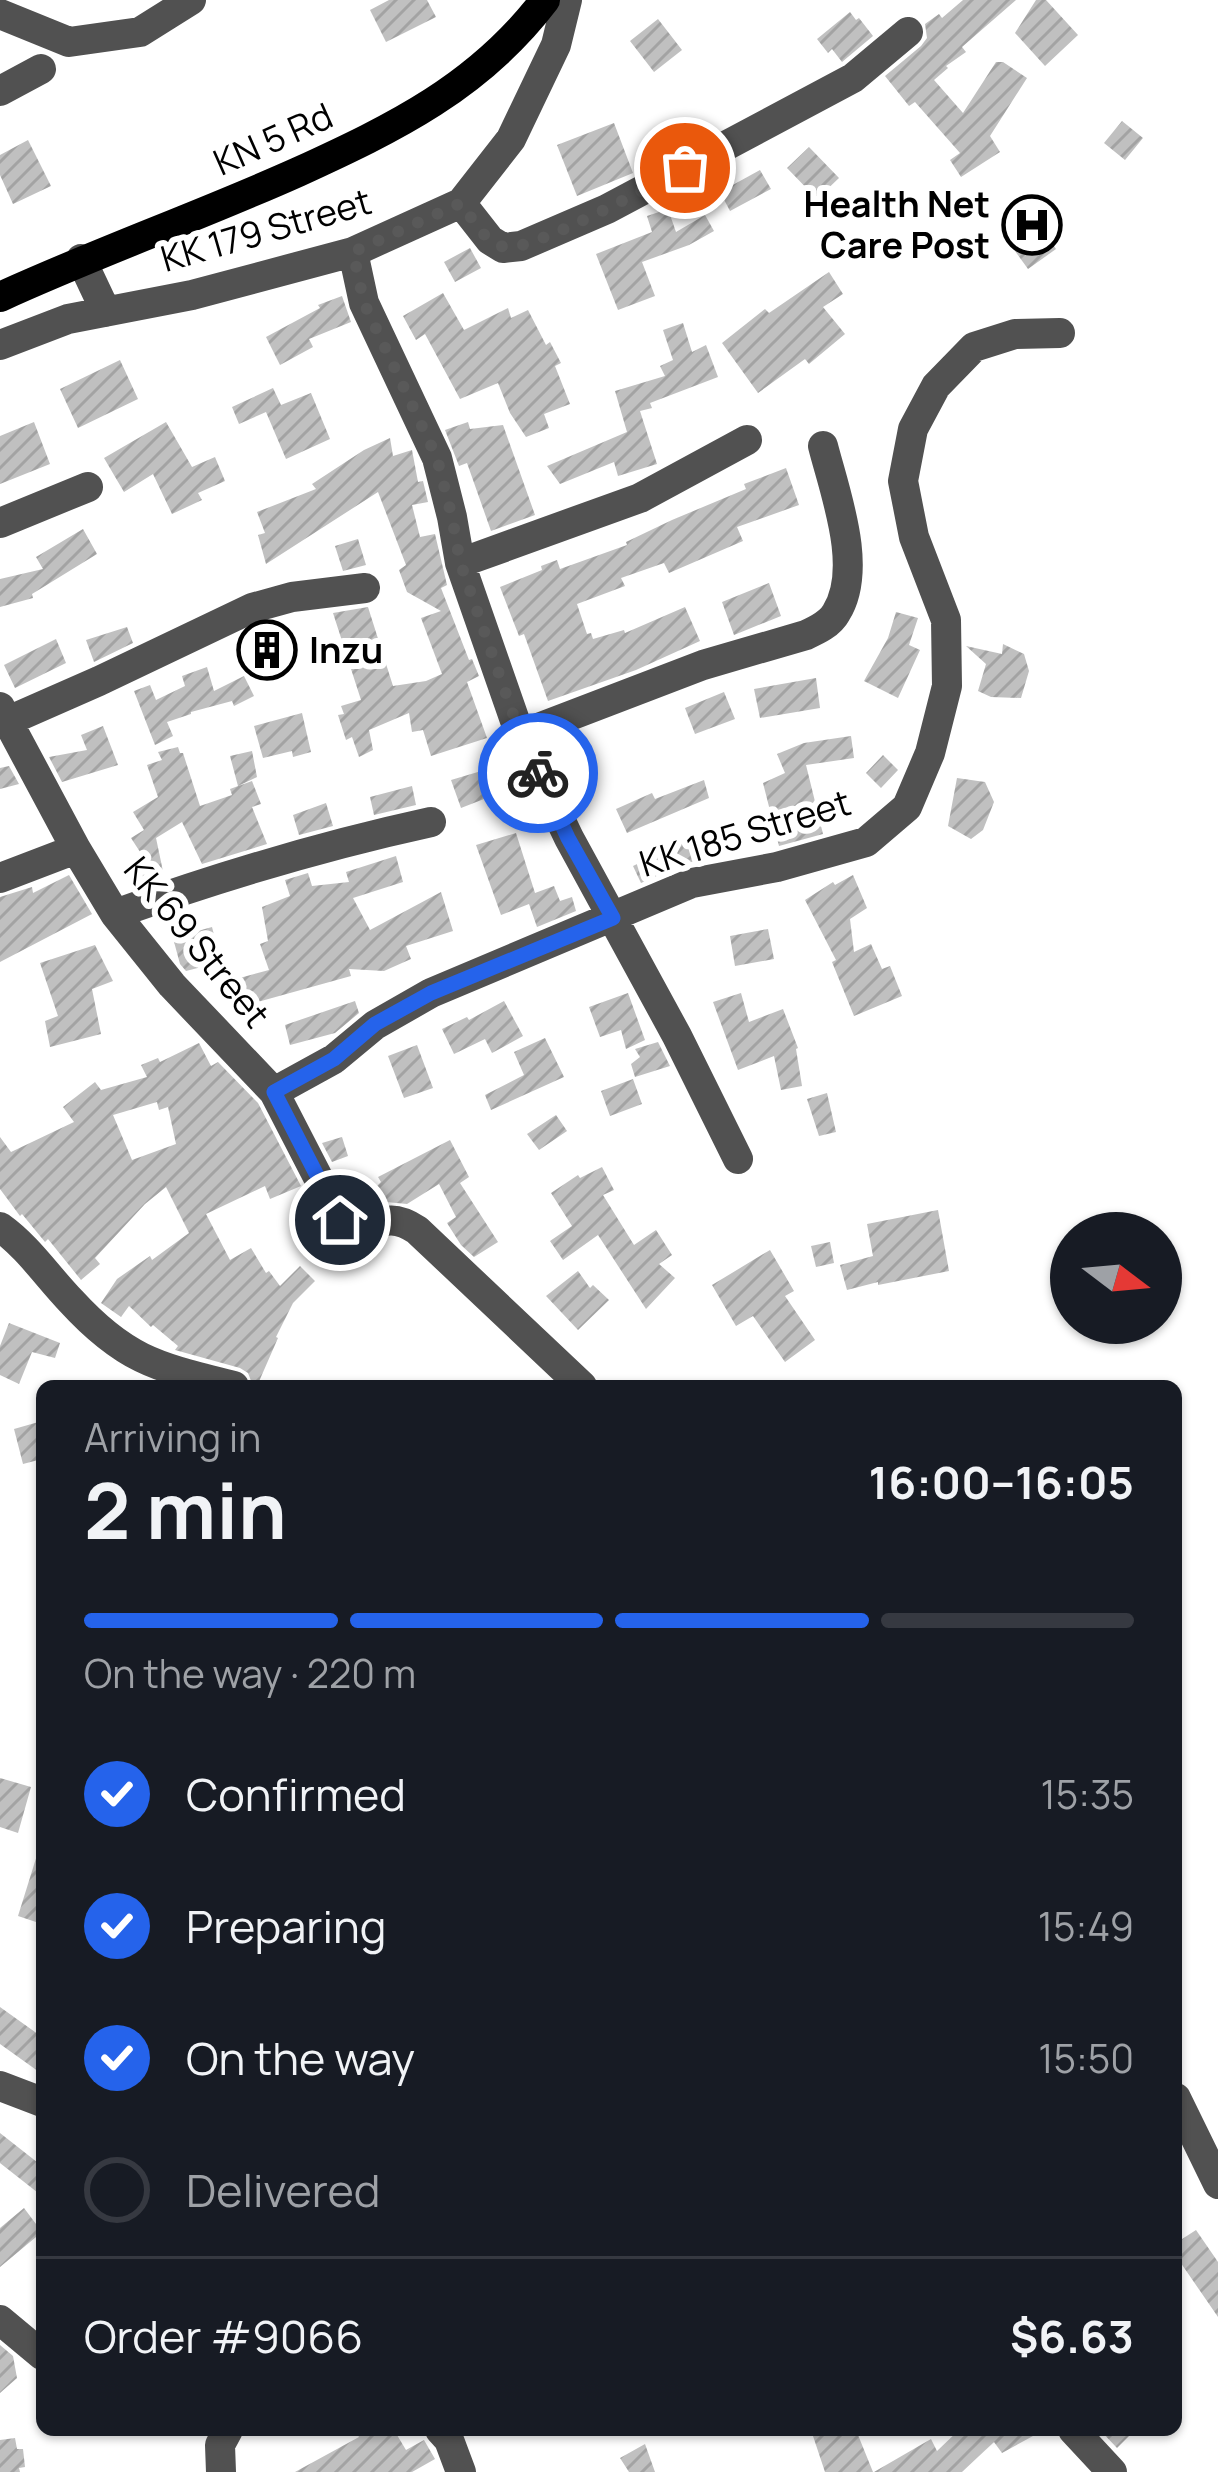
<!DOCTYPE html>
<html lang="en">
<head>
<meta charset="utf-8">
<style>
	body { margin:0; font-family:Manrope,sans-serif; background:#20242c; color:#f1f3f6; height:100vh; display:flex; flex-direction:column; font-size:45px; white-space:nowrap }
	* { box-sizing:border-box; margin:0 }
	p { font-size:39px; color:#9ea1a6 }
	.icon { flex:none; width:66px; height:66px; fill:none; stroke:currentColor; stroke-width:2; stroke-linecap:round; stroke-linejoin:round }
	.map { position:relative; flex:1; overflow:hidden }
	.side { position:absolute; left:36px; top:1380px; width:1146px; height:1056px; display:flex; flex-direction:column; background:#171b24; border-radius:18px; box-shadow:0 3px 9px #0004 }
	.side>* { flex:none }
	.needle { width:78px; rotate:106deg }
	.controls { position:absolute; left:1050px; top:1212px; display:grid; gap:24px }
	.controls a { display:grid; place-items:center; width:132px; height:132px; border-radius:50%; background:#171b24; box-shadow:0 3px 9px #0004; font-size:60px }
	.pin { position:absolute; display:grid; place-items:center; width:102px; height:102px; color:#fff; margin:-51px; border:6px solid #fff; border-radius:50%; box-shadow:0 3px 12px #0007 }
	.courier { position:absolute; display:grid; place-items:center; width:120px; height:120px; margin:-60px; border:9px solid #2563eb; border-radius:50%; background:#fff; color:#222; box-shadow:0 3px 15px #0007 }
	.summary em { font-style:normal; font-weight:700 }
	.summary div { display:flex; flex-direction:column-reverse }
	.summary { display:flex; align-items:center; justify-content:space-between; height:204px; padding:0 48px }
	h1 { font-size:78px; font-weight:700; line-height:90px }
	.bar { display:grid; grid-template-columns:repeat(4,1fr); gap:18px 12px; align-content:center; height:144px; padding:0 48px }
	.bar i { height:15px; border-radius:9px; background:#363941 }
	.bar .current { background:#2563eb }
	.bar p { grid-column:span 4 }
	.line { display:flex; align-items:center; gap:30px; padding:0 48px; border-top:3px solid #363941 }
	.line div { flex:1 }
	ol { padding:0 48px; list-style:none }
	li { display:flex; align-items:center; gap:36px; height:132px }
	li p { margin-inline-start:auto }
	li .icon { padding:12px; border-radius:50%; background:#2563eb; color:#fff; stroke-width:4 }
	li:last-child { color:#9ea1a6 }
	li i { width:66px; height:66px; border:6px solid #363941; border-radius:50% }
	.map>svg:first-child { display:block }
</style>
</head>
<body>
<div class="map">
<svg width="1218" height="2472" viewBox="0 0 1218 2472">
	<defs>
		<pattern id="building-hatch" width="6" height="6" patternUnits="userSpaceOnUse" patternTransform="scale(3)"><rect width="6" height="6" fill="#c0c0c0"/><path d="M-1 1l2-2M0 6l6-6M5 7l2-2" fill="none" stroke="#a3a3a3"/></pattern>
	</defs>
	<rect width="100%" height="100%" fill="#fff"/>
	<path fill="url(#building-hatch)" fill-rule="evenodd" d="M 389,0 L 427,0 L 436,17 L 386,42 L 370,10 Z
		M 963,0 L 1016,0 L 962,47 L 966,52 L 946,66 L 948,68 L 934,80 L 963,113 L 996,62 L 1003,62 L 1027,78 L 990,136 L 1000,152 L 961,177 L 950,160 L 960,153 L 915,102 L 909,106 L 885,76 L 921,46 L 927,38 L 925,24 L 939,14 L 942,18 Z
		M 1036,0 L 1046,0 L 1078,35 L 1045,66 L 1015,33 Z
		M 850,12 L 856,20 L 859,18 L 873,36 L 842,62 L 832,49 L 828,53 L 817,39 Z
		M 658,19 L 682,50 L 654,72 L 630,41 Z
		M 1122,121 L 1143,138 L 1125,160 L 1104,143 Z
		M 614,123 L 633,173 L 577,196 L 557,145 Z
		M 28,140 L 51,186 L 13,204 L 0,175 L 0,155 Z
		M 809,147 L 839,178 L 817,199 L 787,168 Z
		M 760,170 L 771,189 L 730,211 L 720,192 Z
		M 668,209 L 676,232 L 705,215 L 714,231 L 689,245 L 642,262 L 655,296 L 618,310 L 596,254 L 652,232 L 647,216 Z
		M 1043,231 L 1056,249 L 1028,269 L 1015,251 Z
		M 470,248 L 481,268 L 455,282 L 444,262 Z
		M 829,272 L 843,294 L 823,307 L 845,334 L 809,364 L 805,359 L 758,393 L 722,343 L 765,309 L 769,313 Z
		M 443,293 L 464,330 L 508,308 L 511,318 L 528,310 L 546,345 L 550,342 L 561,363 L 555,366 L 570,404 L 544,414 L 549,428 L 526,437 L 510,413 L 498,383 L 460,399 L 425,334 L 416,340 L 403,316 Z
		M 342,296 L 351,322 L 309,339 L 313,347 L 280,365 L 266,337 L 320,308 L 318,305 Z
		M 683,323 L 692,352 L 706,345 L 718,377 L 650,403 L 652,408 L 640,411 L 657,464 L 618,476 L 614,462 L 560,484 L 547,466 L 627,432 L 615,391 L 665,376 L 660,366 L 673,360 L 663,330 Z
		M 120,360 L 138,399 L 78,428 L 60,389 Z
		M 273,388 L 281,405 L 311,393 L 330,439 L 286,459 L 266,412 L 239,424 L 232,407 Z
		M 34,422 L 50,464 L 0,484 L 0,436 Z
		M 166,422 L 192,467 L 215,457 L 225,481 L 198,493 L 202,500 L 172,514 L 153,474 L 124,492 L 104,458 Z
		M 468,422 L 470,429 L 503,425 L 535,515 L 491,531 L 467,463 L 459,466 L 445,430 Z
		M 390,438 L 393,456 L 412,450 L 418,482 L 423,481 L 428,502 L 412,505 L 420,537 L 435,534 L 447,585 L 441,588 L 469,660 L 472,659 L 479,676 L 467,682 L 487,738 L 431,756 L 423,730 L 412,732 L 409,713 L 369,730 L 373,750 L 359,757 L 352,737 L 346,740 L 338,715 L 344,714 L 341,706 L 361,700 L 333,613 L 368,607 L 393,686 L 426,681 L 442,674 L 421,618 L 441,611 L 407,592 L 399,570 L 406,565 L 378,492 L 266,564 L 258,535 L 265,533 L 257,512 L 316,489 L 312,484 L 364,450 Z
		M 786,468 L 799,505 L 737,527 L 743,541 L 669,573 L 664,563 L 621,578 L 625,586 L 577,604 L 587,634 L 591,633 L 593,639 L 624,630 L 625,633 L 685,607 L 700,641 L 636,670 L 548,701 L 524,634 L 519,636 L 500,587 L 542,570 L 541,566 L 557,560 L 560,569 L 627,545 L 626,542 L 672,520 L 746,489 L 744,484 Z
		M 83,529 L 97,554 L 32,594 L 33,598 L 0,607 L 0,579 L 43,569 L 36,557 Z
		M 358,539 L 366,565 L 343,571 L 335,546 Z
		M 769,583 L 781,616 L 734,635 L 722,602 Z
		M 896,612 L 918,618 L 909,645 L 920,650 L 898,698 L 864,681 L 888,638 Z
		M 282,624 L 296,651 L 251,676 L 240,654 L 240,648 Z
		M 127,627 L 133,643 L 94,662 L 86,640 Z
		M 56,639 L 66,663 L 15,688 L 4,665 Z
		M 1003,644 L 1024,654 L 1029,671 L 1021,698 L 991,697 L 978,691 L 986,664 L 966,646 L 1002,654 Z
		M 207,667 L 214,691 L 244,676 L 254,696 L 234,706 L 232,701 L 191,712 L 191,714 L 167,722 L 173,736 L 155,745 L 134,691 L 150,685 L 156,700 L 185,686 L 182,676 Z
		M 816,678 L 820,708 L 760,718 L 754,689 Z
		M 724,692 L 735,719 L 695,734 L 685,708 Z
		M 302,713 L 311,752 L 293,757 L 292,751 L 263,758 L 254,726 Z
		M 103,726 L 118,765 L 62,782 L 49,757 L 87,750 L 81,735 Z
		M 851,736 L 854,758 L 806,765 L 823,834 L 779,846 L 763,783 L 785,773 L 777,754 L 804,743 Z
		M 574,744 L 586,784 L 568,790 L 555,750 Z
		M 178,747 L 180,753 L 183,753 L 200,806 L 232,795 L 230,789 L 252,781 L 261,804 L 252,807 L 267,844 L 202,864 L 182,822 L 156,838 L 164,876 L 139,885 L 134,857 L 142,855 L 131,838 L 144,830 L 133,812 L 158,797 L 147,765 L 162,760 L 158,752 Z
		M 252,751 L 257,777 L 238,786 L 230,756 Z
		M 883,755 L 898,770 L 881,788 L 866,773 Z
		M 9,766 L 19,784 L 0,789 L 0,768 Z
		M 498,766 L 507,790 L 461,808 L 451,780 Z
		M 957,778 L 985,782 L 994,802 L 983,830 L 971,839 L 948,826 Z
		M 704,780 L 709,798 L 627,833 L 616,809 L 652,793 L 655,799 Z
		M 412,786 L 416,805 L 374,815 L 370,797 Z
		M 326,803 L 333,826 L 299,835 L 293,815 Z
		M 705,831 L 712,856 L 681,865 L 641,883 L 633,866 Z
		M 516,833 L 535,893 L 554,886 L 560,901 L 572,897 L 576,911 L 537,927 L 529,904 L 501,915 L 476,845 Z
		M 396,856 L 403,882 L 353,898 L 370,930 L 441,892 L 453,931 L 406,946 L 411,959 L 384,971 L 349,969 L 351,976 L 243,1006 L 236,979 L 269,970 L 260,944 L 268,941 L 262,907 L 290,896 L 285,880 L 308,873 L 312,886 L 349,882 L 346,872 Z
		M 69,875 L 92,914 L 0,962 L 0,897 L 32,887 L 33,893 Z
		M 853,875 L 867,908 L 850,919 L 854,952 L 871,944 L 882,969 L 890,966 L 902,996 L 854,1016 L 832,962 L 836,960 L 805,900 L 833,882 L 835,885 Z
		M 212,927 L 221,962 L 186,971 L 180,964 L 173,938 Z
		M 768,929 L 774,959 L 735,966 L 730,936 Z
		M 95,945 L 113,981 L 92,989 L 101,1034 L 50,1047 L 45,1021 L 58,1016 L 40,963 Z
		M 628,993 L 645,1040 L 626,1049 L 621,1030 L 600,1037 L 589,1007 Z
		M 741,993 L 749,1022 L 783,1009 L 798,1048 L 796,1049 L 802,1086 L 781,1090 L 774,1056 L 738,1070 L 713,1002 Z
		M 355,1001 L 359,1013 L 335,1033 L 290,1045 L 285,1025 Z
		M 504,1001 L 523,1036 L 492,1053 L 485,1039 L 454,1054 L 442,1029 L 467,1017 L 469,1020 Z
		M 545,1038 L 564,1077 L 491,1110 L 485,1095 L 524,1075 L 514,1052 Z
		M 658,1042 L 670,1066 L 635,1077 L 631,1064 L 640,1057 L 635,1049 Z
		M 199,1043 L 211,1066 L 218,1062 L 258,1103 L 301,1186 L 270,1199 L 265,1186 L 206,1214 L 230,1260 L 251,1248 L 266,1273 L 269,1271 L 280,1286 L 300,1266 L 315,1281 L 293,1303 L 276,1337 L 278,1338 L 257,1386 L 253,1386 L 248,1373 L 240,1368 L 175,1350 L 178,1346 L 153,1325 L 151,1327 L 129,1306 L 121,1317 L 101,1303 L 117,1279 L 150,1256 L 152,1260 L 189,1233 L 166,1187 L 145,1204 L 95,1258 L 100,1264 L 81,1280 L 48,1239 L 45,1242 L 22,1214 L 20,1216 L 0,1189 L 0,1137 L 11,1152 L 74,1122 L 63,1107 L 95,1082 L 101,1090 L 147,1077 L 141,1065 L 158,1058 L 160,1062 ZM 157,1102 L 159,1110 L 168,1107 L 176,1144 L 132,1160 L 113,1115 Z
		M 417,1045 L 433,1088 L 404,1098 L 388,1056 Z
		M 633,1079 L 642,1104 L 610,1116 L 601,1091 Z
		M 827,1093 L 836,1132 L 819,1136 L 807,1099 Z
		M 556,1115 L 567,1131 L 539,1150 L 527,1134 Z
		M 342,1137 L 348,1156 L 332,1162 L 322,1143 Z
		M 450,1140 L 469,1177 L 460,1183 L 498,1242 L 474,1257 L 461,1245 L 447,1223 L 456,1217 L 439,1184 L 407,1204 L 386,1202 L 376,1187 L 381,1182 L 378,1177 Z
		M 602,1167 L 614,1190 L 603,1195 L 634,1245 L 656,1230 L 672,1255 L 659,1264 L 675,1278 L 646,1309 L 598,1235 L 563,1260 L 550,1241 L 572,1226 L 551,1193 L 578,1175 L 580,1178 Z
		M 938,1210 L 949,1271 L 878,1285 L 878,1282 L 847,1290 L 840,1265 L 873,1256 L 867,1224 Z
		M 830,1242 L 834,1263 L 816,1267 L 811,1246 Z
		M 770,1250 L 794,1291 L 785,1296 L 815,1340 L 785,1362 L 753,1316 L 736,1326 L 712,1285 Z
		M 578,1271 L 590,1288 L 593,1285 L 609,1300 L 578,1330 L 546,1296 Z
		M 9,1323 L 60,1343 L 55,1358 L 32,1352 L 19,1384 L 0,1375 L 0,1346 Z
		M 42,1421 L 42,1459 L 23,1464 L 14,1429 Z
		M 0,1778 L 31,1787 L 18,1833 L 0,1827 Z
		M 38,1852 L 42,1852 L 42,1924 L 18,1916 Z
		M 0,2007 L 42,2037 L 42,2074 L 0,2044 Z
		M 0,2133 L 42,2166 L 42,2196 L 0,2163 Z
		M 24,2208 L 42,2232 L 0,2267 L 0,2228 Z
		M 1196,2230 L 1218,2262 L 1218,2317 L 1176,2256 L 1176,2243 Z
		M 0,2345 L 13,2356 L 17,2378 L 0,2393 Z
		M 355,2430 L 394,2430 L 406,2450 L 424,2440 L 435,2459 L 412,2472 L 295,2472 L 359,2437 Z
		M 811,2430 L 856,2430 L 873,2472 L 825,2472 Z
		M 959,2430 L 1044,2430 L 1002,2453 L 994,2442 L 962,2472 L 874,2472 L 931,2439 L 937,2451 Z
		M 1100,2430 L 1135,2430 L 1117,2448 Z
		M 15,2438 L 17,2449 L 23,2449 L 25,2467 L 19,2468 L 20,2472 L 0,2472 L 0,2440 Z
		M 645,2444 L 655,2472 L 629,2472 L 620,2458 Z"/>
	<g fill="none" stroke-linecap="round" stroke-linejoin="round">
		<path stroke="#515151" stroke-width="30" d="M 0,14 L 69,42 L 140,32 L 191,0
			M 0,91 L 41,69
			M 461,203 L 511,139 L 556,45 L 567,0
			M 353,252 L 364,303 L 437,458 L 452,517 L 460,563 L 520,735 L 569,838 L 677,1036 L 738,1159
			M 81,259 L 106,312
			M 0,345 L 68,319 L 192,295 L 353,252 L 461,203 L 490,240 L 503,248 L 521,246 L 607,209 L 853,78 L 908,32
			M 0,523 L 88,487
			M 460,563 L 640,498 L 747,440
			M 0,707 L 76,849 L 115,914 L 172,985 L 274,1092 L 340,1220 C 371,1245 376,1203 417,1230 L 582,1386
			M 8,721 L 99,681 L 252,608 L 292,597 L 365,588
			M 520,735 L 703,665 L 806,635 C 817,630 830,624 836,613 C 864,569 835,493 823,446
			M 0,878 L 76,849
			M 115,914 C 221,876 321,846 431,822
			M 274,1092 L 334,1059 L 375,1025 L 431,993 L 692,883 L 777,867 L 866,842 L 907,807 L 930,753 L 947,686 L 946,620 L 914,537 L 903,481 L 913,429 L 936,386 L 974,347 L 1015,334 L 1060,333
			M 0,1227 C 28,1247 47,1276 71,1301 C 126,1361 158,1367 234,1386
			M 0,2086 L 42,2102
			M 1176,2098 L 1218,2184
			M 0,2320 L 42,2355
			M 440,2430 L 449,2440 L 461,2472
			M 1073,2430 L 1112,2472
			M 221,2472 L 220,2445 L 228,2430"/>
		<path stroke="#000" stroke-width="30" d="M 0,297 C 98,252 200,216 298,172 C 394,128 479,87 545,0"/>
	</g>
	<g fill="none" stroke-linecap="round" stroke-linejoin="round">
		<path stroke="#595959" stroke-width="12" stroke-dasharray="0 21.6" d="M 538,773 L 520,734 L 460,562 L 452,517 L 437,458 L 364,303 L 353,252 L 461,203 C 472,218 486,245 506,247 C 533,251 654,184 685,168"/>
		<path stroke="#2563eb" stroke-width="15" d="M 340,1220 L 274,1092 L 334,1059 L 375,1024 L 431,993 L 613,918 L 568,838 L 538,773"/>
	</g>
	<defs>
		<g id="hospital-ring" transform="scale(3)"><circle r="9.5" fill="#fff" stroke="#000" stroke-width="1.5"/><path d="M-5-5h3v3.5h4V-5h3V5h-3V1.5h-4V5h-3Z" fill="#000"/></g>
		<g id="building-ring" transform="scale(3)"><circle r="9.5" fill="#fff" stroke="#000" stroke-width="1.5"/><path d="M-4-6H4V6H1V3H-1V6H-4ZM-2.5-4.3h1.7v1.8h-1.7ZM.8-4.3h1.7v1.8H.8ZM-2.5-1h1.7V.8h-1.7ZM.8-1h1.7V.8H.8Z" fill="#000"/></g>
	</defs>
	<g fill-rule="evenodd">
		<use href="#hospital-ring" x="1032" y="225"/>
		<use href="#building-ring" x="267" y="650"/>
	</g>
	<g text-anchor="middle" stroke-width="12" stroke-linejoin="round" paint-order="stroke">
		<g font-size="36" fill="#000" stroke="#fff">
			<text transform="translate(273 139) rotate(-24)" y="13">KN 5 Rd</text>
			<text transform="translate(266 230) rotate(-16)" y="13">KK 179 Street</text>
			<text transform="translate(745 833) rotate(-17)" y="13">KK 185 Street</text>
			<text transform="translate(197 942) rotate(51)" y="13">KK 69 Street</text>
		</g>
		<g font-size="36" font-weight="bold" fill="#000" stroke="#fff" text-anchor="end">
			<text x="990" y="217">Health Net<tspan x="990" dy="41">Care Post</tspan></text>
			<text x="309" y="663" text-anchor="start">Inzu</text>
		</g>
	</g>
</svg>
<div class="controls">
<a><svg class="needle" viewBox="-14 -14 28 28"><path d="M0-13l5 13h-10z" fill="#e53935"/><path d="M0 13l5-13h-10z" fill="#9ea1a6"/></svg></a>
</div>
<div class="pin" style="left:685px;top:168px;background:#ea580c"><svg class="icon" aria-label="bag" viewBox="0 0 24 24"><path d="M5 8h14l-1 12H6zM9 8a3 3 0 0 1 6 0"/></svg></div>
<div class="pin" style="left:340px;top:1220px;background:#1f2937"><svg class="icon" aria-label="home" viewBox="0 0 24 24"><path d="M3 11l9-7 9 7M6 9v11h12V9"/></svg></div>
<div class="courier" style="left:538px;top:773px"><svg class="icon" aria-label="bike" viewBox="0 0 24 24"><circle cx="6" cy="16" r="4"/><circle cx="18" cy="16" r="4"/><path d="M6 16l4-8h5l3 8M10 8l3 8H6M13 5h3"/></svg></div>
<section class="side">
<div class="summary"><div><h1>2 min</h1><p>Arriving in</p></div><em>16:00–16:05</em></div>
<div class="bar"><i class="current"></i><i class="current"></i><i class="current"></i><i></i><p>On the way · 220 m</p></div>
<ol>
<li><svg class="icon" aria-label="check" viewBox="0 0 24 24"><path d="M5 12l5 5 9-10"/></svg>Confirmed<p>15:35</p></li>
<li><svg class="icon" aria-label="check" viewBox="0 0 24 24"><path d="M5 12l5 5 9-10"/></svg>Preparing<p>15:49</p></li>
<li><svg class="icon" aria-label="check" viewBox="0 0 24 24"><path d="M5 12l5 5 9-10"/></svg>On the way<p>15:50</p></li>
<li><i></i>Delivered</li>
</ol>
<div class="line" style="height:156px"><div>Order #9066</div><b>$6.63</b></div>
</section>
</div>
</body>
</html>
